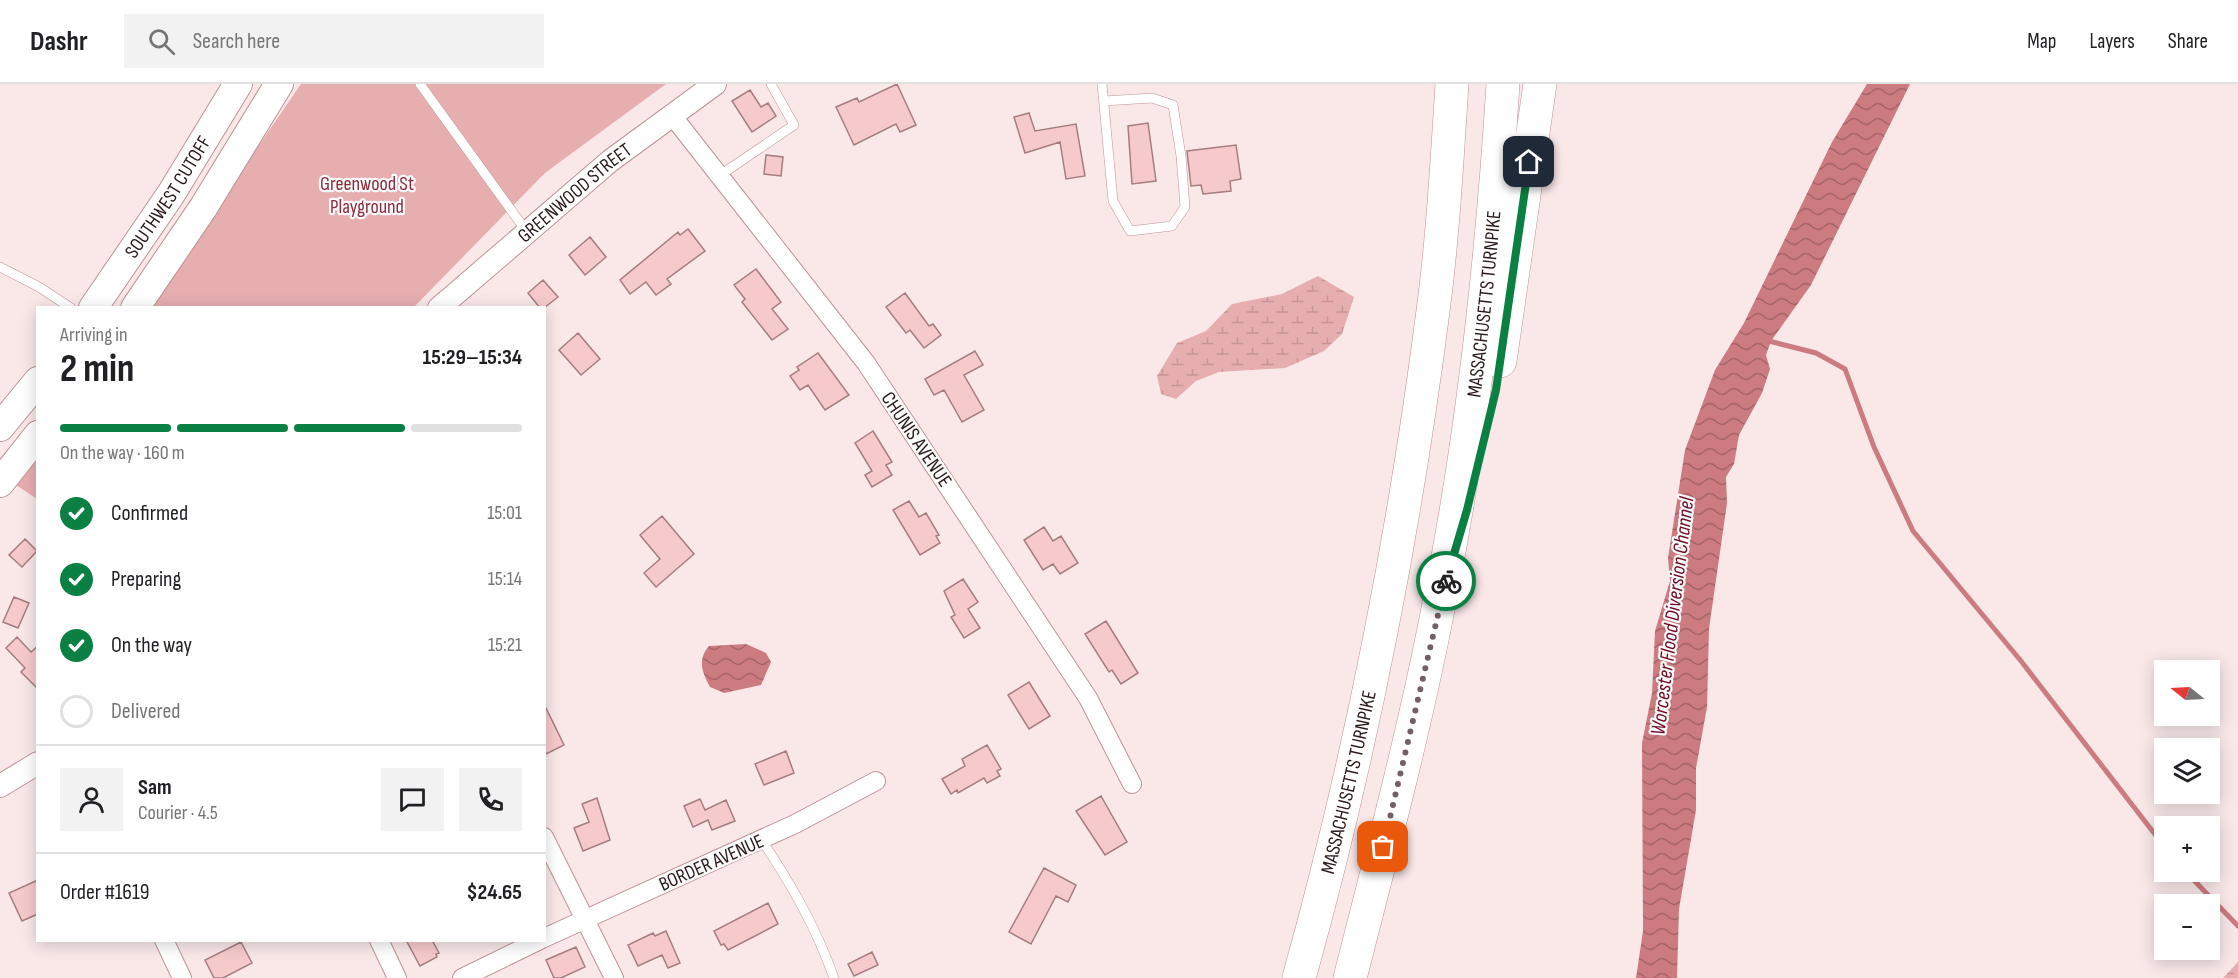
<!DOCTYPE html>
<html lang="en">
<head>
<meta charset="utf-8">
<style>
	body { margin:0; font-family:"Sofia Sans Condensed",sans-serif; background:#f2f2f2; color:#202124; height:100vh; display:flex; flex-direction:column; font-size:22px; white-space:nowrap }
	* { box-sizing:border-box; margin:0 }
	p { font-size:20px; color:#757577 }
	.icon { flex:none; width:33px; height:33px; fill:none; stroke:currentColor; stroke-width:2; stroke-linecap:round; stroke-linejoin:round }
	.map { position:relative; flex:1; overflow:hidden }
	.side { position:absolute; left:36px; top:222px; width:510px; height:636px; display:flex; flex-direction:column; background:#fff; border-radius:0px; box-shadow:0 3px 15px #0003 }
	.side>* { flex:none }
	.needle { width:39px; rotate:288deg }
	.fabs { position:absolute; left:2154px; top:576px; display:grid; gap:12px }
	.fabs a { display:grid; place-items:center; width:66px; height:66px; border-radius:0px; background:#fff; box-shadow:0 3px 15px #0003; font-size:30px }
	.pin { position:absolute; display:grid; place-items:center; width:51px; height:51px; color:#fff; margin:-26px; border-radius:12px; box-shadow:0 3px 9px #0006 }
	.courier { position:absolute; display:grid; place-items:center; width:60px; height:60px; margin:-30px; border:4px solid #0b8043; border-radius:50%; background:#fff; color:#222; box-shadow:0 2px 8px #0007 }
	.summary em { font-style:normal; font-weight:700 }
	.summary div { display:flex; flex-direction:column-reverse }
	.summary { display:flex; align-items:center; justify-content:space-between; height:102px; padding:0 24px }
	h1 { font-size:39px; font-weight:700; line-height:45px }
	.bar { display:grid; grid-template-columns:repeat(4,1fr); gap:9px 6px; align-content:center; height:72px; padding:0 24px }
	.bar i { height:8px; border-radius:4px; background:#e0e0e0 }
	.bar .on { background:#0b8043 }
	.bar p { grid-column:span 4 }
	.line { display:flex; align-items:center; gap:15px; padding:0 24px; border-top:2px solid #e0e0e0 }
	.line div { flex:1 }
	.round { display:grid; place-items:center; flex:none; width:63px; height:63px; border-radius:0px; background:#f2f2f2 }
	ol { padding:0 24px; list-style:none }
	li { display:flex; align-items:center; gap:18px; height:66px }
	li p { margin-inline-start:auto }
	li .icon { padding:6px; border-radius:50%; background:#0b8043; color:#fff; stroke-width:4 }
	li:last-child { color:#757577 }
	li i { width:33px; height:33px; border:3px solid #e0e0e0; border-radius:50% }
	header { display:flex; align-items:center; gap:36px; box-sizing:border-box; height:84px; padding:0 30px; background:#fff; border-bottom:2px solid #e0e0e0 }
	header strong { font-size:28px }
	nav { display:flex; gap:33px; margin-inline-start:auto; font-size:21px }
	.search { width:420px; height:54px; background:#f2f2f2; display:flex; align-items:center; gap:15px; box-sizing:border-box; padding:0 21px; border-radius:0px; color:#757577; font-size:22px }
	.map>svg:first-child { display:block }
</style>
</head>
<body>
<header>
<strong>Dashr</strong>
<div class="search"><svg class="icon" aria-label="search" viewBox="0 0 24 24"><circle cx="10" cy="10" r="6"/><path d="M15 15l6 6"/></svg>Search here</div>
<nav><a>Map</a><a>Layers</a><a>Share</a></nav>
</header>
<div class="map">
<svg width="2238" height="894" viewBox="0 0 2238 894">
	<defs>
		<pattern id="wetland-marsh" width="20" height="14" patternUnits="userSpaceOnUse" patternTransform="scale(1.5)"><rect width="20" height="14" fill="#e7aeb0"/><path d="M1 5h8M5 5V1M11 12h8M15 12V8" fill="none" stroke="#c69597"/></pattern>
		<pattern id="water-waves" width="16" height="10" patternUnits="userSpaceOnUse" patternTransform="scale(1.5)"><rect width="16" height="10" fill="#cc7b80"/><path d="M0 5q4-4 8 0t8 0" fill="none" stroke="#a66468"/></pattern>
	</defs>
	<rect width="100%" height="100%" fill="#fae8e9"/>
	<path fill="#e7aeb0" d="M 301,0 L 666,0 L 545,89 L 414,223 L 147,224 Z
		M 37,358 L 37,415 L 7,395 Z"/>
	<path fill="url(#wetland-marsh)" d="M 1318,192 L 1354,213 L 1342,250 L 1324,267 L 1285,284 L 1219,288 L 1196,297 L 1176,315 L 1161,310 L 1157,292 L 1177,259 L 1206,247 L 1232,220 L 1282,210 Z
		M 2238,878 L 2238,894 L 2223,894 Z"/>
	<path fill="url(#water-waves)" d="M 1867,0 L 1910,0 L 1811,201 L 1771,257 L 1766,271 L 1770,285 L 1762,309 L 1739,351 L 1734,380 L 1726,393 L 1727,419 L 1709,545 L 1707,623 L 1696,684 L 1696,726 L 1679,825 L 1677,894 L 1636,894 L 1643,847 L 1642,659 L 1652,609 L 1655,547 L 1670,497 L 1668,474 L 1685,366 L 1715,286 L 1744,239 L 1832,58 Z
		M 746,560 L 766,569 L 771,578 L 761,601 L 724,609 L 710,603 C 702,588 697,576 709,562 Z"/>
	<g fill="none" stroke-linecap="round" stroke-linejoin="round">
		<path stroke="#cc7b80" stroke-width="5" d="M 1765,256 L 1816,269 L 1845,285 L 1874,363 L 1913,447 L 2021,577 L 2164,762
			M 2186,788 L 2238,842"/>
	</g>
	<path fill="#f6cacc" stroke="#a57d7f" stroke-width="1.5" d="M 897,0 L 916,41 L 900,48 L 896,40 L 854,61 L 836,23 L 857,14 L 859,18 Z
		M 750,6 L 761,23 L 768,19 L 776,32 L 752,48 L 732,17 Z
		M 1029,29 L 1035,47 L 1076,40 L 1085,92 L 1066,95 L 1060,58 L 1025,69 L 1014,33 Z
		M 1148,39 L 1156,97 L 1132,100 L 1128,42 Z
		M 1236,61 L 1241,95 L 1230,97 L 1231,107 L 1203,110 L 1201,101 L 1191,102 L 1187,67 Z
		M 766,71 L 783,73 L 781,92 L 764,90 Z
		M 688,145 L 705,167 L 667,195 L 671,200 L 656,211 L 646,198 L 630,210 L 620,196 L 678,148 L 680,151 Z
		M 590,153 L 606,173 L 585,191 L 569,171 Z
		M 756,185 L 781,218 L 772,225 L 788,245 L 772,256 L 742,218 L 745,215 L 734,201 Z
		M 543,196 L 558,213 L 544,224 L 540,224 L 528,209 Z
		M 905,209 L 929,242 L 933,240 L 941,251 L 924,264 L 910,246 L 906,249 L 886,223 Z
		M 578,249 L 600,275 L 581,291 L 559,266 Z
		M 975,267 L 983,281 L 964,291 L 984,326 L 962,338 L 944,306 L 934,311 L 925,295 Z
		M 818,269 L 849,311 L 825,326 L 808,301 L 800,306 L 790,292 L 799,286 L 797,283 Z
		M 873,347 L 892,378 L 886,381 L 892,391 L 872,403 L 865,391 L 872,387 L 855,359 Z
		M 909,417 L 919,433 L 926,429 L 939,451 L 936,452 L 940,459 L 920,471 L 893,426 Z
		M 662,432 L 694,470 L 656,503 L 644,489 L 660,475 L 640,451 Z
		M 1044,443 L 1053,457 L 1061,452 L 1078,479 L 1060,490 L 1053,480 L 1043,486 L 1024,456 Z
		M 25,455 L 37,467 L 22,483 L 9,471 Z
		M 963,495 L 978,518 L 968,525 L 980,544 L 964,554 L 951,533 L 955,531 L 944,507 Z
		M 14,513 L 29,519 L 18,544 L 3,538 Z
		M 1106,537 L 1138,589 L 1121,600 L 1112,586 L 1109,588 L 1085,550 Z
		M 17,553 L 31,568 L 38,562 L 38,605 L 21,588 L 25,584 L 6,564 Z
		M 1029,598 L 1050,632 L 1029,645 L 1008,611 Z
		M 544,620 L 564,661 L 544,671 Z
		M 987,661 L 1001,685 L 997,687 L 1000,692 L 987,699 L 984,694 L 958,709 L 957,706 L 951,710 L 942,695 L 965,682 L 962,675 Z
		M 786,667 L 794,689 L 764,701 L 755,680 Z
		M 1101,712 L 1127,758 L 1105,771 L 1076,727 Z
		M 597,714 L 610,756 L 583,767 L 574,744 L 589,738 L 582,720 Z
		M 700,715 L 705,726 L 726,716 L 735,737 L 712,746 L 708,736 L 693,743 L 684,722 Z
		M 1044,784 L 1076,801 L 1068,818 L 1056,812 L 1031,860 L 1009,848 Z
		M 38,796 L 38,830 L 22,837 L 9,809 Z
		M 768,819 L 778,840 L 728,866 L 724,860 L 721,861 L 714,847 Z
		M 666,847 L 680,879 L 668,884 L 662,871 L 638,882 L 628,861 L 653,849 L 655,852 Z
		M 406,856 L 432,856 L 439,869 L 436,870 L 437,873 L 420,882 Z
		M 241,858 L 252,879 L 223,894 L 214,894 L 205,876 Z
		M 576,863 L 585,883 L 561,894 L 554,894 L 546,876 Z
		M 872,868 L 878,881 L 854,892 L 848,880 Z"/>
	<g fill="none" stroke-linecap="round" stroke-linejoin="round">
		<g stroke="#bd9395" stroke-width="10">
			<path id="service" d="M 420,0 L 527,148
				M 1102,0 L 1113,117 L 1130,147 L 1172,142 L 1185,123 L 1181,72 L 1173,21 L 1152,14 L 1104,17
				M 719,92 L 794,41 L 771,0
				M 0,183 L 39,203 L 71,224
				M 761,755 C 791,800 816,843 834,894"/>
		</g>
		<g stroke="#bd9395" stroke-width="20">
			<path id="minor" d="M 671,30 L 866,279 L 1088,614 L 1132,700
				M 544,753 L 614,894
				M 544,854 L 795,740 L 876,697
				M 164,856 L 182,894
				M 379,856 L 397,894
				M 462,894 L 540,856"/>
		</g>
		<g stroke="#bd9395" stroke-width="24">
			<g id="tertiary">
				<path id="s1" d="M 439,224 L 610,77 L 715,0"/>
				<path d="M 0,702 L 38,679"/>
			</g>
		</g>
		<g stroke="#bd9395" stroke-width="30">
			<g id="primary">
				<path id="s2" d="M 93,224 L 171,110 L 238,0"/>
				<path d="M 135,224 L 203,124 L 279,0"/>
				<path d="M 0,343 L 38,297"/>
				<path d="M 0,399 L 38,351"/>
			</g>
		</g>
		<g stroke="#bd9395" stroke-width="34">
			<g id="motorway">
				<path d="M 1500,277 L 1540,0"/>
				<path id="s3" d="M 1299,894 C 1360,675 1404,453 1433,227 C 1443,152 1447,76 1452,0"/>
				<path id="s4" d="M 1350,894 C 1381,772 1414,649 1438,525 C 1473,352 1492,176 1503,0"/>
			</g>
		</g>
		<use href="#service" stroke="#fff" stroke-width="9"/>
		<use href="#minor" stroke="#fff" stroke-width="18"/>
		<use href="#tertiary" stroke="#fff" stroke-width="22"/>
		<use href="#primary" stroke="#fff" stroke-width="28"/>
		<use href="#motorway" stroke="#fff" stroke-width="33"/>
	</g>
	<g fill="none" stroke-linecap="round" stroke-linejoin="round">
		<path stroke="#726162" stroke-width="6" stroke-dasharray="0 10.8" d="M 1383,763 L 1446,497"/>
		<path stroke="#0b8043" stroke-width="8" d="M 1446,497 L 1467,426 L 1496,306 L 1529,78"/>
	</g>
	<g text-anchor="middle" stroke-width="4.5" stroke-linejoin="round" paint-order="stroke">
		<g font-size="20" fill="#8b2a39" stroke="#fafafa">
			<text x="367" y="106">Greenwood St<tspan x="367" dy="23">Playground</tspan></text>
		</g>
		<g font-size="20" fill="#29191a" stroke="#fafafa">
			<text dy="7" stroke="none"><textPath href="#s1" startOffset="178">GREENWOOD STREET</textPath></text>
			<text dy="7" stroke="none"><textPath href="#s2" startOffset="134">SOUTHWEST CUTOFF</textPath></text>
			<text dy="7" stroke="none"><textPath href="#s4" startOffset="688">MASSACHUSETTS TURNPIKE</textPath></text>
			<text transform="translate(917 355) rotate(56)" y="7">CHUNIS AVENUE</text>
			<text dy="7" stroke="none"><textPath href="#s3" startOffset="202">MASSACHUSETTS TURNPIKE</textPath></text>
			<text transform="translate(711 778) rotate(-24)" y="7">BORDER AVENUE</text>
		</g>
		<g font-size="21" font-style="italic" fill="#6f0a23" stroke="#fafafa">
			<text transform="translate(1672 532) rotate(-83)" y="7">Worcester Flood Diversion Channel</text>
		</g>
	</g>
</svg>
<div class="fabs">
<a><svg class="needle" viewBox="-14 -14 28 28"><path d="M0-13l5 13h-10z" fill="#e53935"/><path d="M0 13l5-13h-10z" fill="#757577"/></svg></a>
<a><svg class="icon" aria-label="layers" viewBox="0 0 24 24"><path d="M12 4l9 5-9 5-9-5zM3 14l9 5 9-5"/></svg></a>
<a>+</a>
<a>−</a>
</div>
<div class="pin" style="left:1383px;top:763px;background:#ea580c"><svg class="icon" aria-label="bag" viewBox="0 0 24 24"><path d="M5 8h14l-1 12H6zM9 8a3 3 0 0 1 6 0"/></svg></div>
<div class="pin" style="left:1529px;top:78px;background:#1f2937"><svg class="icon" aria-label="home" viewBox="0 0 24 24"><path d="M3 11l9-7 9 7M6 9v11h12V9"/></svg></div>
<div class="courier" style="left:1446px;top:497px"><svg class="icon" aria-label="bike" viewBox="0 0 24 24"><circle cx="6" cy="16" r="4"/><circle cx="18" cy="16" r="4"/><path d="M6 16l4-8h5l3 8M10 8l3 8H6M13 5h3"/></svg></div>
<section class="side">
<div class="summary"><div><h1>2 min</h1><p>Arriving in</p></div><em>15:29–15:34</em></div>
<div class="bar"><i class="on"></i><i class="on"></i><i class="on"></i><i></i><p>On the way · 160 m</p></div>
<ol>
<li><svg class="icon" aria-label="check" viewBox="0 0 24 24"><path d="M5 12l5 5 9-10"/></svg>Confirmed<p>15:01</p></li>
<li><svg class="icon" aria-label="check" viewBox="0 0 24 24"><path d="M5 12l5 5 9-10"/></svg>Preparing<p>15:14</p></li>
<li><svg class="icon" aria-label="check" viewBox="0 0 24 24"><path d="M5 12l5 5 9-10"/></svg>On the way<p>15:21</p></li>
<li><i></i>Delivered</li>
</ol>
<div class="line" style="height:108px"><a class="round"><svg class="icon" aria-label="person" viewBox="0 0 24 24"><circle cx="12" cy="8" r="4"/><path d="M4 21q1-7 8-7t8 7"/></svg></a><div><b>Sam</b><p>Courier · 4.5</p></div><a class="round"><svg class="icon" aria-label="chat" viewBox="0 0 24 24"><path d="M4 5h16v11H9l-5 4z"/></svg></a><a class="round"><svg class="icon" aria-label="phone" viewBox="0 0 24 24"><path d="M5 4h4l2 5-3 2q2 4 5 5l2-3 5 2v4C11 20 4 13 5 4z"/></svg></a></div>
<div class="line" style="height:78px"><div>Order #1619</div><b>$24.65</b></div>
</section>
</div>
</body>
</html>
